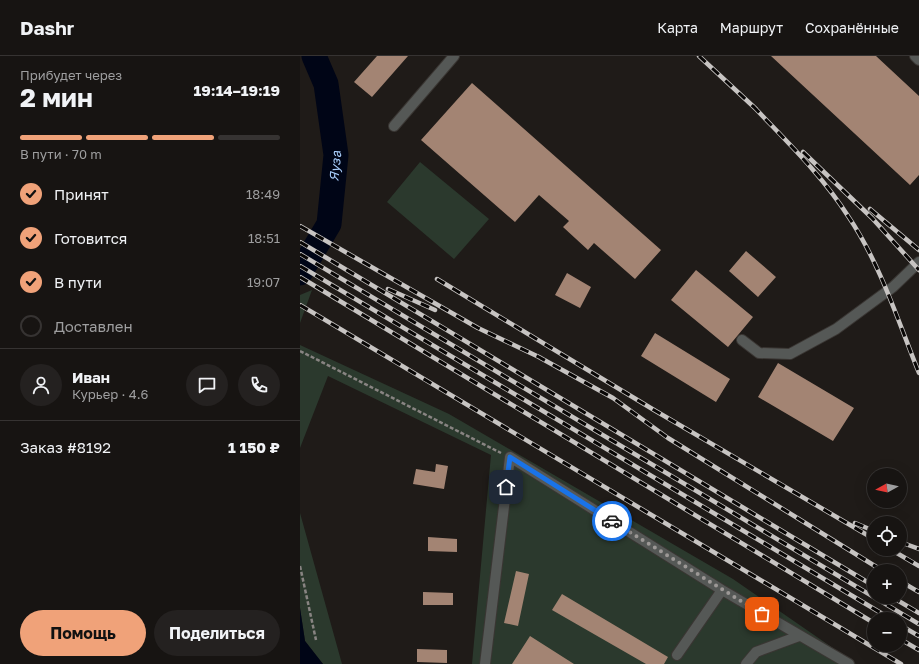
<!DOCTYPE html>
<html lang="ru">
<head>
<meta charset="utf-8">
<style>
	body { margin:0; font-family:"Golos Text",sans-serif; background:#242120; color:#f1f3f6; height:100vh; display:flex; flex-direction:column; font-size:15px; white-space:nowrap }
	* { box-sizing:border-box; margin:0 }
	p { font-size:13px; color:#9e9e9f }
	.icon { flex:none; width:22px; height:22px; fill:none; stroke:currentColor; stroke-width:2; stroke-linecap:round; stroke-linejoin:round }
	.map { position:relative; flex:1; overflow:hidden }
	.panel { display:flex; flex-direction:column; background:#171412; width:300px }
	.panel>* { flex:none }
	.needle { width:26px; rotate:262deg }
	.fabs { position:absolute; left:567px; top:412px; display:grid; gap:8px }
	.fabs a { display:grid; place-items:center; width:40px; height:40px; border-radius:50%; background:#171412; box-shadow:0 4px 16px #0002,0 0 0 1px #363332; font-size:20px }
	.pin { position:absolute; display:grid; place-items:center; width:34px; height:34px; color:#fff; margin:-17px; border-radius:8px; box-shadow:0 2px 6px #0006 }
	.courier { position:absolute; display:grid; place-items:center; width:40px; height:40px; margin:-20px; border:3px solid #1a73e8; border-radius:50%; background:#fff; color:#222; box-shadow:0 1px 5px #0007 }
	.overview em { font-style:normal; font-weight:700 }
	.overview div { display:flex; flex-direction:column-reverse }
	.overview { display:flex; align-items:center; justify-content:space-between; height:68px; padding:0 20px }
	h1 { font-size:26px; font-weight:700; line-height:30px }
	.bar { display:grid; grid-template-columns:repeat(4,1fr); gap:6px 4px; align-content:center; height:48px; padding:0 20px }
	.bar i { height:5px; border-radius:3px; background:#363332 }
	.bar .on { background:#f0a279 }
	.bar p { grid-column:span 4 }
	.line { display:flex; align-items:center; gap:10px; padding:0 20px; border-top:1px solid #363332 }
	.line div { flex:1 }
	.round { display:grid; place-items:center; flex:none; width:42px; height:42px; border-radius:21px; background:#242120 }
	ol { padding:0 20px; list-style:none }
	li { display:flex; align-items:center; gap:12px; height:44px }
	li p { margin-inline-start:auto }
	li .icon { padding:4px; border-radius:50%; background:#f0a279; color:#111; stroke-width:4 }
	li:last-child { color:#9e9e9f }
	li i { width:22px; height:22px; border:2px solid #363332; border-radius:50% }
	.button { display:flex; gap:8px; margin-top:auto; padding:8px 20px }
	.button a { flex:1; height:46px; border-radius:24px; background:#f0a279; color:#111; font-size:16px; font-weight:700; line-height:46px; text-align:center }
	.button a+a { background:#242120; color:#f1f3f6 }
	header { display:flex; align-items:center; gap:24px; box-sizing:border-box; height:56px; padding:0 20px; background:#171412; border-bottom:1px solid #363332 }
	header strong { font-size:19px }
	nav { display:flex; gap:22px; margin-inline-start:auto; font-size:14px }
	main { display:flex; flex:1; min-height:0 }
	.map>svg:first-child { display:block }
</style>
</head>
<body>
<header>
<strong>Dashr</strong>
<nav><a>Карта</a><a>Маршрут</a><a>Сохранённые</a></nav>
</header>
<main>
<section class="panel">
<div class="overview"><div><h1>2 мин</h1><p>Прибудет через</p></div><em>19:14–19:19</em></div>
<div class="bar"><i class="on"></i><i class="on"></i><i class="on"></i><i></i><p>В пути · 70 m</p></div>
<ol>
<li><svg class="icon" aria-label="check" viewBox="0 0 24 24"><path d="M5 12l5 5 9-10"/></svg>Принят<p>18:49</p></li>
<li><svg class="icon" aria-label="check" viewBox="0 0 24 24"><path d="M5 12l5 5 9-10"/></svg>Готовится<p>18:51</p></li>
<li><svg class="icon" aria-label="check" viewBox="0 0 24 24"><path d="M5 12l5 5 9-10"/></svg>В пути<p>19:07</p></li>
<li><i></i>Доставлен</li>
</ol>
<div class="line" style="height:72px"><a class="round"><svg class="icon" aria-label="person" viewBox="0 0 24 24"><circle cx="12" cy="8" r="4"/><path d="M4 21q1-7 8-7t8 7"/></svg></a><div><b>Иван</b><p>Курьер · 4.6</p></div><a class="round"><svg class="icon" aria-label="chat" viewBox="0 0 24 24"><path d="M4 5h16v11H9l-5 4z"/></svg></a><a class="round"><svg class="icon" aria-label="phone" viewBox="0 0 24 24"><path d="M5 4h4l2 5-3 2q2 4 5 5l2-3 5 2v4C11 20 4 13 5 4z"/></svg></a></div>
<div class="line" style="height:52px"><div>Заказ #8192</div><b>1 150 ₽</b></div>
<div class="button"><a>Помощь</a><a>Поделиться</a></div>
</section>
<div class="map">
<svg width="619" height="608" viewBox="0 0 619 608">
	<rect width="100%" height="100%" fill="#1f1b18"/>
	<path fill="#2b392d" d="M 120,106 L 189,163 L 154,203 L 87,146 Z
		M 12,234 L 0,267 L 0,239 Z
		M 0,289 L 149,358 L 433,523 L 556,608 L 172,608 L 191,399 L 28,320 L 0,392 Z
		M 0,457 L 42,608 L 23,608 L 5,585 L 0,552 Z"/>
	<path fill="#000516" d="M 0,552 L 5,585 L 23,608 L 0,608 Z"/>
	<path fill="#1f1b18" d="M 2,208 L 5,209 L 12,229 L 12,234 L 0,228 L 0,209 Z"/>
	<g fill="none" stroke-linecap="round" stroke-linejoin="round">
		<path stroke="#000516" stroke-width="25" id="s1" d="M 0,217 L 29,168 L 36,99 L 26,28 L 14,0"/>
	</g>
	<path fill="#a38473" d="M 77,0 L 108,0 L 72,41 L 54,26 Z
		M 471,0 L 576,0 L 619,40 L 619,119 L 610,129 Z
		M 172,27 L 361,194 L 335,223 L 294,187 L 288,194 L 263,171 L 269,165 L 239,139 L 215,166 L 121,84 Z
		M 446,195 L 476,221 L 458,241 L 429,215 Z
		M 396,214 L 453,261 L 428,291 L 371,244 Z
		M 267,217 L 291,231 L 280,252 L 255,239 Z
		M 355,277 L 430,323 L 416,346 L 341,300 Z
		M 478,307 L 554,352 L 533,385 L 458,341 Z
		M 136,408 L 148,410 L 144,433 L 113,428 L 116,413 L 135,416 Z
		M 128,481 L 157,483 L 157,496 L 128,495 Z
		M 216,515 L 229,518 L 218,570 L 204,567 Z
		M 123,536 L 153,537 L 153,549 L 123,549 Z
		M 262,538 L 368,601 L 364,608 L 346,608 L 252,554 Z
		M 230,580 L 274,608 L 212,608 Z
		M 117,593 L 147,594 L 147,607 L 117,606 Z"/>
	<g fill="none" stroke-linecap="round" stroke-linejoin="round">
		<g stroke="#3a3633" stroke-width="12">
			<path id="minor" d="M 615,0 L 619,4
				M 94,70 L 154,0
				M 442,284 L 459,297 L 490,298 L 536,273 L 593,231 L 619,206
				M 377,599 L 422,534
				M 185,608 L 210,401 L 422,534 L 549,608
				M 446,608 L 456,596 L 499,580"/>
		</g>
		<path stroke="#888482" stroke-width="2.5" stroke-dasharray="4 2" stroke-linecap="butt" d="M 0,295 L 201,397
			M 0,510 L 16,584"/>
		<use href="#minor" stroke="#555856" stroke-width="10"/>
		<g stroke="#c7c4c2" stroke-width="4.5">
			<path id="rail" d="M 399,0 L 456,53
				M 453,50 C 486,85 522,119 548,160 C 580,207 598,265 619,317
				M 503,96 L 572,162 L 619,214
				M 570,153 L 619,194
				M 0,170 L 178,272 L 241,302
				M 0,186 L 574,530
				M 0,198 L 619,568
				M 0,210 L 591,563
				M 0,221 L 574,567
				M 137,223 L 354,354 L 574,483
				M 88,233 L 135,254
				M 0,249 L 601,608
				M 237,300 L 313,342 L 368,382 L 583,515
				M 555,467 L 574,475
				M 600,486 L 619,493
				M 590,493 L 619,510
				M 600,525 L 619,536
				M 592,541 L 619,557
				M 600,569 L 619,580
				M 600,583 L 619,594"/>
		</g>
		<use href="#rail" stroke="#080605" stroke-width="3" stroke-dasharray="9" stroke-linecap="butt"/>
	</g>
	<g fill="none" stroke-linecap="round" stroke-linejoin="round">
		<path stroke="#9c9896" stroke-width="4" stroke-dasharray="0 7.2" d="M 312,465 L 462,558"/>
		<path stroke="#1a73e8" stroke-width="5" d="M 206,431 L 210,401 L 312,465"/>
	</g>
	<g text-anchor="middle" stroke-width="4" stroke-linejoin="round" paint-order="stroke">
		<g font-size="13" font-style="italic" fill="#a8cefb" stroke="#080605">
			<text dy="5" stroke="none"><textPath href="#s1" startOffset="115">Яуза</textPath></text>
		</g>
	</g>
</svg>
<div class="fabs">
<a><svg class="needle" viewBox="-14 -14 28 28"><path d="M0-13l5 13h-10z" fill="#e53935"/><path d="M0 13l5-13h-10z" fill="#9e9e9f"/></svg></a>
<a><svg class="icon" aria-label="locate" viewBox="0 0 24 24"><circle cx="12" cy="12" r="6"/><path d="M12 2v4M12 18v4M2 12h4M18 12h4"/></svg></a>
<a>+</a>
<a>−</a>
</div>
<div class="pin" style="left:462px;top:558px;background:#ea580c"><svg class="icon" aria-label="bag" viewBox="0 0 24 24"><path d="M5 8h14l-1 12H6zM9 8a3 3 0 0 1 6 0"/></svg></div>
<div class="pin" style="left:206px;top:431px;background:#1f2937"><svg class="icon" aria-label="home" viewBox="0 0 24 24"><path d="M3 11l9-7 9 7M6 9v11h12V9"/></svg></div>
<div class="courier" style="left:312px;top:465px"><svg class="icon" aria-label="car" viewBox="0 0 24 24"><path d="M5 17H2v-5l4-1 3-4h7l3 4 3 1v5h-3M9 17h6M6 11h13"/><circle cx="7" cy="17" r="2"/><circle cx="17" cy="17" r="2"/></svg></div>
</div>
</main>
</body>
</html>
